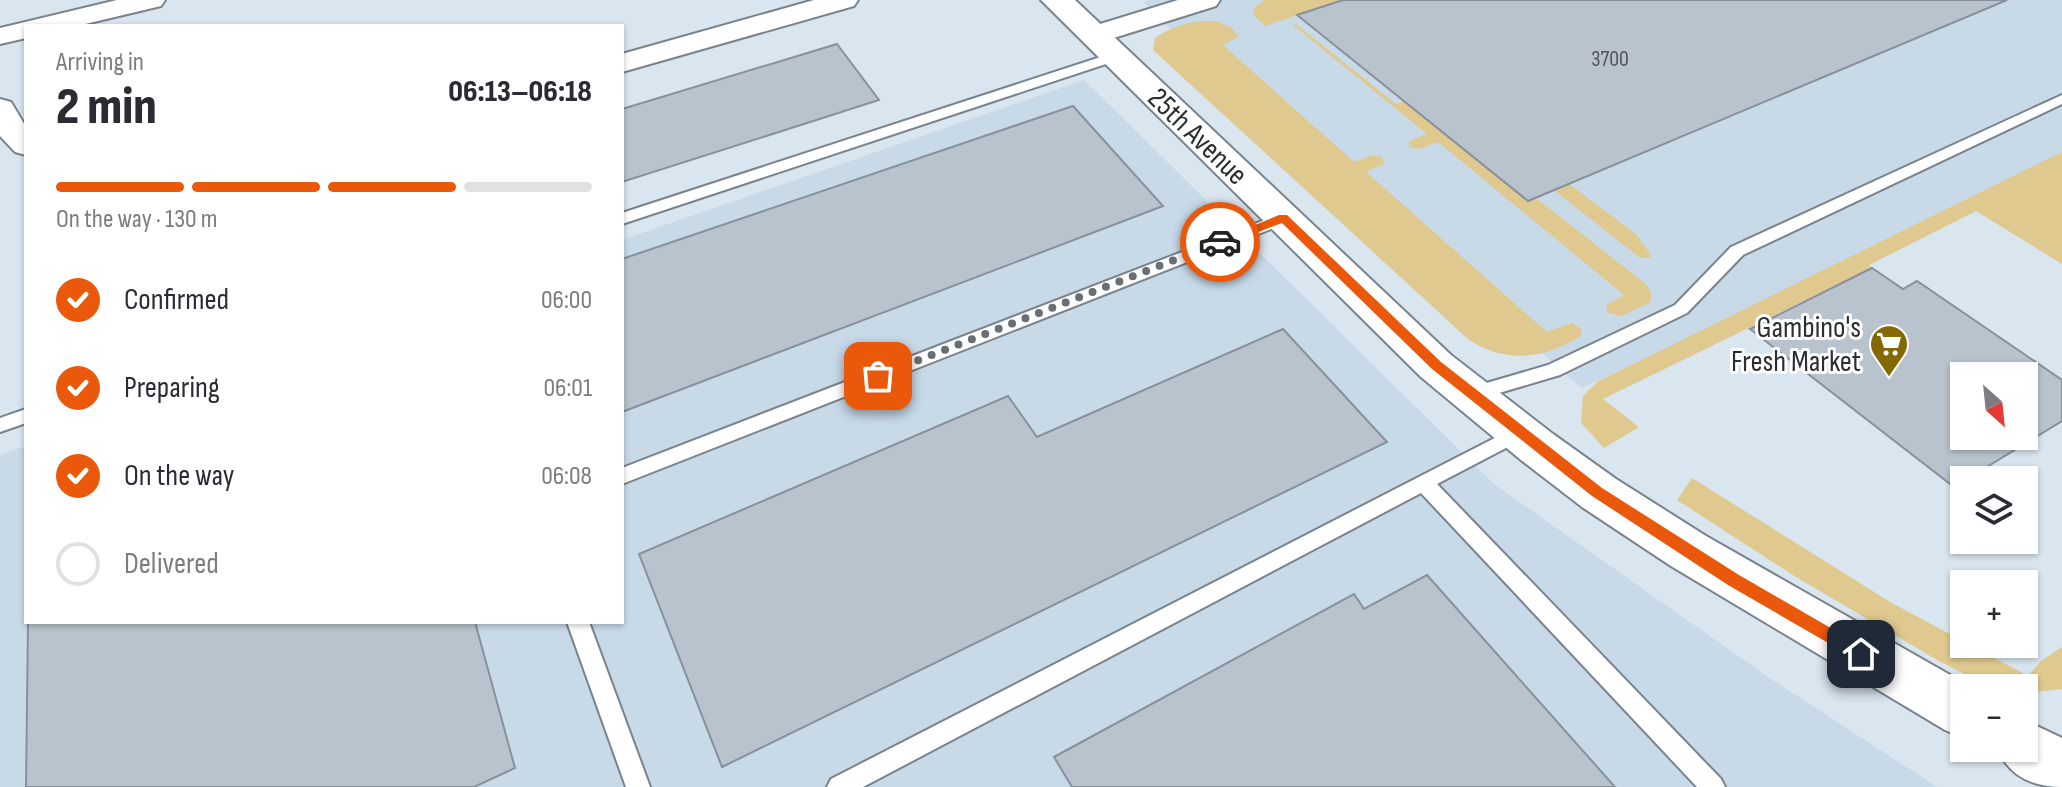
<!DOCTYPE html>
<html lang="en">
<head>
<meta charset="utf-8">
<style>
	body { margin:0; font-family:"Sofia Sans Condensed",sans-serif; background:#f7f7f7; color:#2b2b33; height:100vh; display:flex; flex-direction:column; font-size:30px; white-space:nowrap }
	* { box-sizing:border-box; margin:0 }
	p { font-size:26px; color:#7c7c81 }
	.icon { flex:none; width:44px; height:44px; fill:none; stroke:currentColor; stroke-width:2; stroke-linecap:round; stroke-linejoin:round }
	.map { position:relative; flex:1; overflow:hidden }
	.panel { position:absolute; left:24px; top:24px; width:600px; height:600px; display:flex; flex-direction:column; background:#fff; border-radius:0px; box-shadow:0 2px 6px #0004 }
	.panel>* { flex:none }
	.needle { width:52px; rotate:153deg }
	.controls { position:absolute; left:1950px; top:362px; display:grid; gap:16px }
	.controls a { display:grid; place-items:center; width:88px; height:88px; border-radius:0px; background:#fff; box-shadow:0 2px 6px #0004; font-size:40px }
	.pin { position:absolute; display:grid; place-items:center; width:68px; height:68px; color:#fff; margin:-34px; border-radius:16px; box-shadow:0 4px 12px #0006 }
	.courier { position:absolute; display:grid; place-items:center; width:80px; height:80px; margin:-40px; border:6px solid #ea580c; border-radius:50%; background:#fff; color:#222; box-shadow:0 2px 10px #0007 }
	.overview em { font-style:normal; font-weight:800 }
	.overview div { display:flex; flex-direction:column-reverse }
	.overview { display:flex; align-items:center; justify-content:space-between; height:136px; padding:0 32px }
	h1 { font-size:52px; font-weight:800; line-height:60px }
	.bar { display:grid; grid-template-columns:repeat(4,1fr); gap:12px 8px; align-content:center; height:96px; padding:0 32px }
	.bar i { height:10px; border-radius:6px; background:#e1e1e2 }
	.bar .current { background:#ea580c }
	.bar p { grid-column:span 4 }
	ol { padding:0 32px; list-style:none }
	li { display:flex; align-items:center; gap:24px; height:88px }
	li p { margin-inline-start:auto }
	li .icon { padding:8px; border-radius:50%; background:#ea580c; color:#fff; stroke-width:4 }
	li:last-child { color:#7c7c81 }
	li i { width:44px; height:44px; border:4px solid #e1e1e2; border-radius:50% }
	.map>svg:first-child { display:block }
</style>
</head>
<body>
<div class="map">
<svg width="2062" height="787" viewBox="0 0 2062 787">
	<rect width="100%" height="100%" fill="#d9e5ef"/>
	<path fill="#c8d9e8" d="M 1152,0 L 2062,0 L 2062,169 L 1976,211 L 1582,388 L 1173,32 L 1144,2 Z
		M 1084,80 L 1495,485 L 1771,679 L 1937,787 L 0,787 L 0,455 L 26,446 L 26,622 L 622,622 L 622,240 Z"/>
	<path fill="#dfc98f" d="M 1264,0 L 1343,0 L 1265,26 L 1255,17 L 1253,9 Z
		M 1215,21 L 1230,27 L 1239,36 L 1223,45 L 1354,162 L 1373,155 L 1382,157 L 1384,164 L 1366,172 L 1547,332 L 1572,323 L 1581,329 L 1582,335 C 1545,359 1507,364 1469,340 L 1153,50 L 1155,38 C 1171,26 1195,19 1215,21 Z
		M 1296,24 L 1396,104 L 1404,101 L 1528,201 L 1536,198 L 1647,285 L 1652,296 L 1649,303 L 1622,316 L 1608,313 L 1606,305 L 1624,295 L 1438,142 L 1419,149 L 1409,147 L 1409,141 L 1427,134 L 1293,25 Z
		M 2062,152 L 2062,264 L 1976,211 L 1869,265 L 1872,268 L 1603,399 L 1639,427 L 1604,448 L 1581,423 L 1583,396 L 1597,382 Z
		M 1569,184 L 1637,235 L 1652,257 L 1640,258 L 1554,190 Z
		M 1692,478 L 1890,602 L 2028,676 L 2041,661 L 2062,647 L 2062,689 L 2024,693 L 2024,688 L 1986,685 L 1939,661 L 1796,577 L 1677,500 Z"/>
	<path fill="#b9c3cd" stroke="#87919b" stroke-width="2" fill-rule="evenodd" d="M 1343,0 L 2007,0 L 1528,201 L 1297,15 Z
		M 837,44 L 879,100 L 622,182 L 622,109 Z
		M 1073,106 L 1163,206 L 622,412 L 622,259 Z
		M 1872,268 L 1903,289 L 1917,281 L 2062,380 L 2062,421 L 1954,487 L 1750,329 ZM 1964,376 L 2024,376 L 2024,436 L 1964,436 Z
		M 1283,329 L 1387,442 L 722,767 L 639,554 L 1008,396 L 1037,437 Z
		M 1427,575 L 1615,787 L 1072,787 L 1054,757 L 1354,594 L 1364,609 Z
		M 28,622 L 475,622 L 515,768 L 474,787 L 26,787 Z"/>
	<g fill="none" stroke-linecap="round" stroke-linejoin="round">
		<g stroke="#79838c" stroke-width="4">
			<path id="lane" d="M 1116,52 L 1123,56 L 1121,59 L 622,224 L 622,213 Z
				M 2062,95 L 2062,104 L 1743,255 L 1687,313 L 1560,375 L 1472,401 L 1466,399 L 1463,394 L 1466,389 L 1548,365 L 1675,305 L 1731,247 Z
				M 1283,213 L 1289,214 L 1291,218 L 1289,222 L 622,484 L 622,468 Z
				M 26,409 L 26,423 L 0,432 L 0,418 Z
				M 1520,425 L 1527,427 L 1529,432 L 1527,437 L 1437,484 L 1721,779 L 1725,787 L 1697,787 L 1421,493 L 863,787 L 827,787 L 831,779 Z
				M 567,622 L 589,622 L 650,787 L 626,787 Z"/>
		</g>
		<g stroke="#79838c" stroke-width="4">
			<path id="street" d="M 117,0 L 165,0 L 161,6 L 77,26 L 26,26 L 26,38 L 0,44 L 0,28 Z
				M 814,0 L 858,0 L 854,6 L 622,72 L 622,54 Z
				M 1178,0 L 1220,0 L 1216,6 L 1104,41 L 1094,43 L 1084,41 L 1080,35 L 1084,29 Z
				M 0,99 L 11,102 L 26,127 L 26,155 L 15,152 L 0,136 Z"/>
		</g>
		<g stroke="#79838c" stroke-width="4">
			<path id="secondary" d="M 1041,0 L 1075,0 L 1451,355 L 1553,434 L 1616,479 L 1706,536 L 1973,688 L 1964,688 L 1964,738 L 1945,730 L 1671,566 L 1582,507 L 1521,460 L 1421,377 Z
				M 2024,720 L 2062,738 L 2062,787 C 2032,787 2009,776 1997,748 L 2024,748 Z"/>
		</g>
		<use href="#lane" fill="#fff" fill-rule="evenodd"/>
		<use href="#street" fill="#fff" fill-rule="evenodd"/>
		<use href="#secondary" fill="#fff" fill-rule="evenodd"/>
	</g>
	<path fill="#ea580c" d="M 1279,215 L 1287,215 L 1441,362 L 1602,488 L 1739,575 L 1867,649 L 1867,659 L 1856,659 L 1728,585 L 1592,496 L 1432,369 L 1282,223 L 1224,245 L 1214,242 Z"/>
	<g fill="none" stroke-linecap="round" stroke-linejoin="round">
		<path stroke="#686f75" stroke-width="8" stroke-dasharray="0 14.4" d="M 878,376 L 1220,242"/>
	</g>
	<defs>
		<g id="supermarket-pin" transform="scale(2)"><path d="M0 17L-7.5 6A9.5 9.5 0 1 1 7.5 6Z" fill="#846801" stroke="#fff"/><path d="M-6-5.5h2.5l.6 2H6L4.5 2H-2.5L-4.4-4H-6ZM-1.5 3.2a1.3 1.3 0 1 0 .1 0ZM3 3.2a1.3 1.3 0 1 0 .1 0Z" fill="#fff"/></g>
	</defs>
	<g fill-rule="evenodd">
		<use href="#supermarket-pin" x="1889" y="344"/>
	</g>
	<g text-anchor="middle" stroke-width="6" stroke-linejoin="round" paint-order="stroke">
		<g font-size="22" fill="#4e545a">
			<text x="1610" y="66">3700</text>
		</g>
		<g font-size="30" fill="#2b2f33" stroke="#fff">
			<text transform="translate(1198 136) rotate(44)" y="10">25th Avenue</text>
		</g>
		<g font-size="30" fill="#2b2f33" stroke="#fff" text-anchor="end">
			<text x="1861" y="337">Gambino's<tspan x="1861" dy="34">Fresh Market</tspan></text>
		</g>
	</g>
</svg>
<div class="controls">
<a><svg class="needle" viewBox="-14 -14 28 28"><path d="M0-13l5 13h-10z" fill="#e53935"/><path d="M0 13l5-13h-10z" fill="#7c7c81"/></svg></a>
<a><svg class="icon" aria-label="layers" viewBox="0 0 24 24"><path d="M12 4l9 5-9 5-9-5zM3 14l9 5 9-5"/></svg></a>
<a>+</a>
<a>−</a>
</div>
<div class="pin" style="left:878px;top:376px;background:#ea580c"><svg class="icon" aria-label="bag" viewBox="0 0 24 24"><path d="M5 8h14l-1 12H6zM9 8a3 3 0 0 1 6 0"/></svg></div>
<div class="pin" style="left:1861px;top:654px;background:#1f2937"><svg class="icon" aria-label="home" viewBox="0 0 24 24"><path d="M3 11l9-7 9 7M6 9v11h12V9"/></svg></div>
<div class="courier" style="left:1220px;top:242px"><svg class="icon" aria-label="car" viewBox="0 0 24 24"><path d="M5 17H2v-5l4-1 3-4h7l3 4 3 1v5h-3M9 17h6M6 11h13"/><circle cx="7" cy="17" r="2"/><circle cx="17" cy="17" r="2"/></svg></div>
<section class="panel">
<div class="overview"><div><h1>2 min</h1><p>Arriving in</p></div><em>06:13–06:18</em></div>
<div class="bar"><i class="current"></i><i class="current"></i><i class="current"></i><i></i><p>On the way · 130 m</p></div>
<ol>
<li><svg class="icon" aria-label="check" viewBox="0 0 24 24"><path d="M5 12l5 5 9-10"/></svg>Confirmed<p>06:00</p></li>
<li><svg class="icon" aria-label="check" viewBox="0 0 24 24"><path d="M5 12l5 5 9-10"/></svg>Preparing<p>06:01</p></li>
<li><svg class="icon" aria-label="check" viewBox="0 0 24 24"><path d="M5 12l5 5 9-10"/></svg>On the way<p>06:08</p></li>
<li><i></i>Delivered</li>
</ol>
</section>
</div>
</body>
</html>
